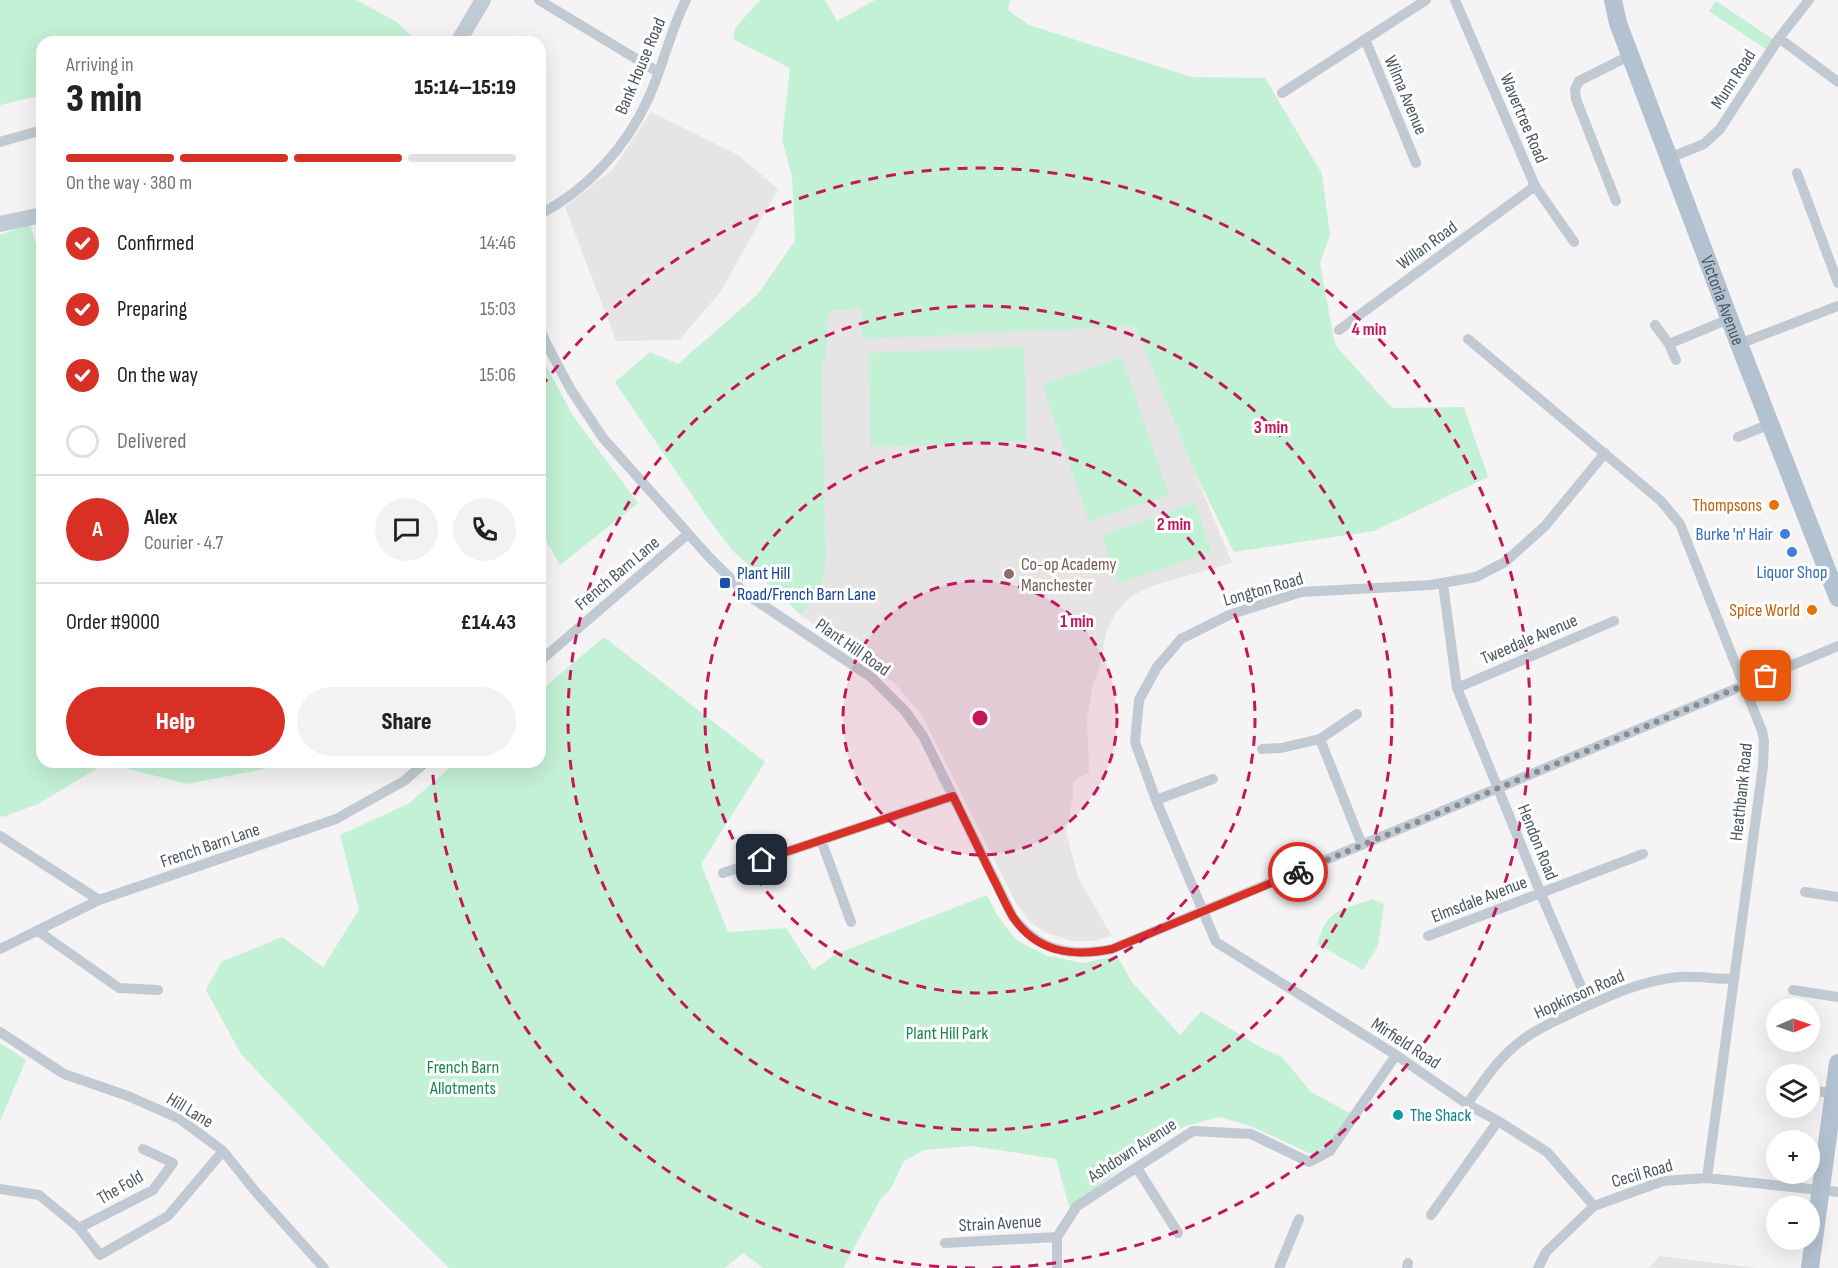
<!DOCTYPE html>
<html lang="en">
<head>
<meta charset="utf-8">
<style>
	body { margin:0; font-family:"Sofia Sans Condensed",sans-serif; background:#f2f2f2; color:#222; height:100vh; display:flex; flex-direction:column; font-size:22px; white-space:nowrap }
	* { box-sizing:border-box; margin:0 }
	p { font-size:20px; color:#767676 }
	.icon { flex:none; width:33px; height:33px; fill:none; stroke:currentColor; stroke-width:2; stroke-linecap:round; stroke-linejoin:round }
	.map { position:relative; flex:1; overflow:hidden }
	.panel { position:absolute; left:36px; top:36px; width:510px; height:732px; display:flex; flex-direction:column; background:#fff; border-radius:18px; box-shadow:0 6px 24px #0002 }
	.panel>* { flex:none }
	.needle { width:39px; rotate:88deg }
	.buttons { position:absolute; left:1766px; top:998px; display:grid; gap:12px }
	.buttons a { display:grid; place-items:center; width:54px; height:54px; border-radius:50%; background:#fff; box-shadow:0 6px 24px #0002; font-size:30px }
	.pin { position:absolute; display:grid; place-items:center; width:51px; height:51px; color:#fff; margin:-26px; border-radius:12px; box-shadow:0 3px 9px #0006 }
	.courier { position:absolute; display:grid; place-items:center; width:60px; height:60px; margin:-30px; border:4px solid #d93025; border-radius:50%; background:#fff; color:#222; box-shadow:0 2px 8px #0007 }
	.head em { font-style:normal; font-weight:800 }
	.head div { display:flex; flex-direction:column-reverse }
	.head { display:flex; align-items:center; justify-content:space-between; height:102px; padding:0 30px }
	h1 { font-size:39px; font-weight:800; line-height:45px }
	.bar { display:grid; grid-template-columns:repeat(4,1fr); gap:9px 6px; align-content:center; height:72px; padding:0 30px }
	.bar i { height:8px; border-radius:4px; background:#e0e0e0 }
	.bar .on { background:#d93025 }
	.bar p { grid-column:span 4 }
	.line { display:flex; align-items:center; gap:15px; padding:0 30px; border-top:2px solid #e0e0e0 }
	.line div { flex:1 }
	.round { display:grid; place-items:center; flex:none; width:63px; height:63px; border-radius:32px; background:#f2f2f2 }
	ol { padding:0 30px; list-style:none }
	li { display:flex; align-items:center; gap:18px; height:66px }
	li p { margin-inline-start:auto }
	li .icon { padding:6px; border-radius:50%; background:#d93025; color:#fff; stroke-width:4 }
	li:last-child { color:#767676 }
	li i { width:33px; height:33px; border:3px solid #e0e0e0; border-radius:50% }
	.cta { display:flex; gap:12px; margin-top:auto; padding:12px 30px }
	.cta a { flex:1; height:69px; border-radius:36px; background:#d93025; color:#fff; font-size:24px; font-weight:800; line-height:69px; text-align:center }
	.cta a+a { background:#f2f2f2; color:#222 }
	.map>svg:first-child { display:block }
</style>
</head>
<body>
<div class="map">
<svg width="1838" height="1268" viewBox="0 0 1838 1268">
	<rect width="100%" height="100%" fill="#f5f3f3"/>
	<path fill="#e6e4e5" d="M 651,112 L 738,155 L 778,189 L 721,291 L 679,340 L 616,341 L 565,207 L 613,169 Z
		M 861,309 L 1135,326 L 1232,563 L 1155,585 L 1133,595 L 1116,612 L 1106,633 L 1099,669 L 1093,684 L 1087,718 L 1089,772 L 1073,782 L 1073,797 L 1066,832 L 1078,878 L 1112,936 L 1093,941 L 1073,941 L 1047,933 L 1029,921 L 1016,903 L 922,715 L 895,684 L 881,673 L 801,615 L 810,602 L 822,591 L 826,559 L 822,367 L 826,356 L 829,311 Z
		M 1660,1256 L 1756,1268 L 1648,1268 Z"/>
	<path fill="#c3f1d5" d="M 0,0 L 356,0 L 397,22 L 418,42 L 42,42 L 42,95 L 0,105 Z
		M 760,0 L 825,0 L 837,21 L 875,0 L 1010,0 L 1008,10 L 1029,25 L 1192,77 L 1265,78 L 1322,174 L 1330,235 L 1320,263 L 1335,345 L 1392,408 L 1464,407 L 1488,477 L 1374,531 L 1234,552 L 1193,468 L 1135,326 L 862,339 L 861,309 L 829,311 L 826,356 L 822,367 L 826,559 L 822,591 L 810,602 L 801,615 L 733,551 L 707,517 L 615,382 L 650,352 L 678,364 L 757,295 L 795,241 L 792,176 L 782,140 L 790,68 L 733,39 L 736,27 Z
		M 1716,1 L 1774,40 L 1767,50 L 1709,11 Z
		M 30,224 L 39,255 L 42,255 L 42,762 L 286,762 L 259,770 L 187,784 L 106,763 L 38,804 L 3,817 L 0,816 L 0,235 Z
		M 1024,347 L 1027,441 L 871,447 L 868,353 Z
		M 540,354 L 573,416 L 638,503 L 560,565 L 540,530 Z
		M 1122,357 L 1169,495 L 1089,522 L 1042,384 Z
		M 1195,503 L 1211,552 L 1118,584 L 1102,535 Z
		M 604,637 L 765,762 L 701,864 L 728,932 L 786,928 L 813,970 L 836,954 L 987,895 L 997,915 L 1016,940 L 1048,956 L 1083,963 L 1117,956 L 1132,982 L 1180,1035 L 1201,1011 L 1262,1048 L 1282,1057 L 1311,1092 L 1350,1113 L 1329,1146 L 1311,1154 L 1251,1126 L 1219,1117 L 1185,1126 L 1147,1149 L 1133,1150 L 1126,1164 L 1070,1210 L 1056,1159 L 972,1146 L 924,1150 L 904,1161 L 891,1188 L 880,1200 L 843,1268 L 763,1268 L 743,1253 L 725,1268 L 449,1268 L 366,1186 L 241,1054 L 206,990 L 221,962 L 282,937 L 323,967 L 359,910 L 340,835 L 408,804 L 457,762 L 540,762 L 540,691 Z
		M 1373,899 L 1384,904 L 1378,946 L 1363,970 L 1317,944 C 1329,907 1339,911 1373,899 Z
		M 0,1043 L 26,1060 L 0,1121 Z"/>
	<g fill="none" stroke-linecap="round" stroke-linejoin="round">
		<path stroke="#c1cad2" stroke-width="10" d="M 539,0 L 658,72
			M 1455,0 L 1535,186 L 1574,242
			M 1779,38 L 1838,82
			M 1365,39 L 1416,163
			M 1282,93 L 1426,0
			M 0,142 L 42,130
			M 1669,158 L 1704,144 L 1720,129 L 1779,38 L 1809,0
			M 1797,173 L 1838,283
			M 1616,201 L 1576,99 L 1575,89 L 1579,81 L 1631,55
			M 540,214 C 587,190 627,146 648,99 C 663,67 670,31 686,0
			M 1655,325 L 1669,344 L 1676,360
			M 540,329 L 546,343 L 571,390 L 603,438 L 709,557 L 746,594 L 871,677 L 905,711 L 923,736 L 1013,917 C 1040,952 1072,957 1112,949 L 1838,646
			M 1339,330 L 1535,186
			M 1468,339 L 1661,501 L 1680,524 L 1762,731 L 1764,741 L 1763,766 L 1707,1178
			M 1669,344 L 1729,319
			M 1739,344 L 1838,306
			M 1738,437 L 1770,424
			M 1443,584 L 1457,688 L 1541,894 L 1589,1005
			M 540,661 L 688,534
			M 1457,688 L 1614,621
			M 1320,739 L 1357,714
			M 1262,749 L 1281,748 L 1320,739 L 1362,845
			M 1156,800 L 1213,779
			M 0,836 L 99,900
			M 821,840 L 851,922
			M 723,873 L 953,796
			M 1805,892 L 1838,897
			M 38,931 L 119,988 L 158,990
			M 1428,936 L 1643,854
			M 0,949 L 99,900 L 336,819 L 404,781 L 426,762
			M 1793,990 L 1838,997
			M 0,1032 L 64,1074 L 128,1096 L 180,1119 L 223,1151 L 255,1191 L 324,1268
			M 1809,1090 L 1838,1094
			M 1467,1104 C 1483,1082 1499,1057 1521,1041 C 1536,1029 1553,1022 1570,1014 C 1604,998 1641,980 1679,977 C 1697,976 1716,979 1734,979
			M 1137,1168 L 1178,1233
			M 0,1189 L 39,1195 L 79,1228 L 100,1255 L 168,1216 L 223,1151
			M 1594,1206 L 1547,1152 L 1498,1121 L 1467,1104 L 1396,1055 L 1216,942 L 1156,800 L 1135,742 L 1139,700 L 1157,667 L 1181,639 L 1229,615 L 1301,592 L 1431,585 L 1476,577 L 1505,562 L 1545,526 L 1605,453
			M 1431,1215 L 1498,1121
			M 79,1228 L 153,1190 L 173,1163 L 143,1149
			M 945,1243 L 1057,1237
			M 1057,1268 L 1057,1237 L 1077,1206 L 1193,1131 L 1251,1134 L 1309,1162 L 1330,1151 L 1396,1055
			M 1279,1268 L 1299,1219
			M 1407,1268 L 1408,1263
			M 1538,1268 L 1546,1252 L 1594,1206 L 1663,1181 L 1707,1178 L 1838,1192"/>
		<path stroke="#c1cbd6" stroke-width="16" d="M 458,42 L 483,0
			M 0,224 L 42,215"/>
		<g stroke="#b3c2d1" stroke-width="18">
			<path id="s1" d="M 1613,0 L 1618,23 L 1739,344 L 1838,598"/>
			<path d="M 1810,1268 L 1838,1063"/>
		</g>
	</g>
	<g fill="none" stroke-linecap="round" stroke-linejoin="round">
		<path stroke="#868d94" stroke-width="6" stroke-dasharray="0 10.8" d="M 1298,872 L 1766,676"/>
		<path stroke="#d93025" stroke-width="8" d="M 762,860 L 953,796 C 966,823 979,849 992,876 C 999,889 1005,904 1013,917 C 1037,953 1073,957 1112,949 L 1298,872"/>
	</g>
	<circle cx="980" cy="718" r="137" fill="#c2185b" fill-opacity=".12"/>
	<g fill="none" stroke="#c2185b" stroke-width="3" stroke-dasharray="10 8">
		<circle cx="980" cy="718" r="137"/>
		<circle cx="980" cy="718" r="275"/>
		<circle cx="980" cy="718" r="412"/>
		<path d="M975 1268A550 550 0 0 1 432 766M541 387A550 550 0 1 1 985 1268"/>
	</g>
	<g fill="#e8710a" stroke="#fff" stroke-width="2">
		<circle cx="1774" cy="505" r="6"/>
		<circle cx="1812" cy="610" r="6"/>
	</g>
	<g fill="#3f7fe0" stroke="#fff" stroke-width="2">
		<circle cx="1785" cy="534" r="6"/>
		<circle cx="1792" cy="552" r="6"/>
	</g>
	<circle fill="#8d6e63" stroke="#fff" stroke-width="2" cx="1009" cy="574" r="6"/>
	<rect fill="#1a4fb4" stroke="#fff" stroke-width="2" x="719" y="577" width="12" height="12" rx="3"/>
	<circle fill="#0f9aa8" stroke="#fff" stroke-width="2" cx="1398" cy="1115" r="6"/>
	<g text-anchor="middle" stroke-width="6" stroke-linejoin="round" paint-order="stroke">
		<g font-size="18" fill="#4a5661" stroke="#fff">
			<text transform="translate(640 66) rotate(-67)" y="6">Bank House Road</text>
			<text transform="translate(1733 79) rotate(-57)" y="6">Munn Road</text>
			<text transform="translate(1406 95) rotate(67)" y="6">Wilma Avenue</text>
			<text transform="translate(1524 118) rotate(67)" y="6">Wavertree Road</text>
			<text transform="translate(1427 245) rotate(-36)" y="6">Willan Road</text>
			<text dy="6" stroke="none"><textPath href="#s1" startOffset="320">Victoria Avenue</textPath></text>
			<text transform="translate(617 573) rotate(-40)" y="6">French Barn Lane</text>
			<text transform="translate(1263 589) rotate(-16)" y="6">Longton Road</text>
			<text transform="translate(1529 639) rotate(-23)" y="6">Tweedale Avenue</text>
			<text transform="translate(853 647) rotate(35)" y="6">Plant Hill Road</text>
			<text transform="translate(1741 792) rotate(-84)" y="6">Heathbank Road</text>
			<text transform="translate(1538 842) rotate(68)" y="6">Hendon Road</text>
			<text transform="translate(210 845) rotate(-19)" y="6">French Barn Lane</text>
			<text transform="translate(1479 899) rotate(-21)" y="6">Elmsdale Avenue</text>
			<text transform="translate(1579 994) rotate(-24)" y="6">Hopkinson Road</text>
			<text transform="translate(1406 1043) rotate(33)" y="6">Mirfield Road</text>
			<text transform="translate(190 1110) rotate(31)" y="6">Hill Lane</text>
			<text transform="translate(1132 1150) rotate(-33)" y="6">Ashdown Avenue</text>
			<text transform="translate(1642 1173) rotate(-16)" y="6">Cecil Road</text>
			<text transform="translate(120 1187) rotate(-30)" y="6">The Fold</text>
			<text transform="translate(1000 1223) rotate(-3)" y="6">Strain Avenue</text>
		</g>
		<g font-size="18" fill="#c56008" stroke="#fff" text-anchor="end">
			<text x="1762" y="511">Thompsons</text>
			<text x="1800" y="616">Spice World</text>
		</g>
		<g font-size="18" fill="#366cbe" stroke="#fff" text-anchor="end">
			<text x="1773" y="540">Burke 'n' Hair</text>
			<text x="1792" y="578" text-anchor="middle">Liquor Shop</text>
		</g>
		<g font-size="18" fill="#785e54" stroke="#fff" text-anchor="start">
			<text x="1021" y="570">Co-op Academy<tspan x="1021" dy="21">Manchester</tspan></text>
		</g>
		<g font-size="18" fill="#164399" stroke="#fff" text-anchor="start">
			<text x="737" y="579">Plant Hill<tspan x="737" dy="21">Road/French Barn Lane</tspan></text>
		</g>
		<g font-size="18" fill="#17864f" stroke="#fff">
			<text x="947" y="1039">Plant Hill Park</text>
			<text x="463" y="1073">French Barn<tspan x="463" dy="21">Allotments</tspan></text>
		</g>
		<g font-size="18" fill="#0d838f" stroke="#fff" text-anchor="start">
			<text x="1410" y="1121">The Shack</text>
		</g>
	</g>
	<circle cx="980" cy="718" r="9" fill="#c2185b" stroke="#fff" stroke-width="3"/>
	<g font-size="18" text-anchor="middle" font-weight="bold" fill="#c2185b" stroke="#fff" stroke-width="6" stroke-linejoin="round" paint-order="stroke">
		<text x="1369" y="335">4 min</text>
		<text x="1271" y="433">3 min</text>
		<text x="1174" y="530">2 min</text>
		<text x="1077" y="627">1 min</text>
	</g>
</svg>
<div class="buttons">
<a><svg class="needle" viewBox="-14 -14 28 28"><path d="M0-13l5 13h-10z" fill="#e53935"/><path d="M0 13l5-13h-10z" fill="#767676"/></svg></a>
<a><svg class="icon" aria-label="layers" viewBox="0 0 24 24"><path d="M12 4l9 5-9 5-9-5zM3 14l9 5 9-5"/></svg></a>
<a>+</a>
<a>−</a>
</div>
<div class="pin" style="left:1766px;top:676px;background:#ea580c"><svg class="icon" aria-label="bag" viewBox="0 0 24 24"><path d="M5 8h14l-1 12H6zM9 8a3 3 0 0 1 6 0"/></svg></div>
<div class="pin" style="left:762px;top:860px;background:#1f2937"><svg class="icon" aria-label="home" viewBox="0 0 24 24"><path d="M3 11l9-7 9 7M6 9v11h12V9"/></svg></div>
<div class="courier" style="left:1298px;top:872px"><svg class="icon" aria-label="bike" viewBox="0 0 24 24"><circle cx="6" cy="16" r="4"/><circle cx="18" cy="16" r="4"/><path d="M6 16l4-8h5l3 8M10 8l3 8H6M13 5h3"/></svg></div>
<section class="panel">
<div class="head"><div><h1>3 min</h1><p>Arriving in</p></div><em>15:14–15:19</em></div>
<div class="bar"><i class="on"></i><i class="on"></i><i class="on"></i><i></i><p>On the way · 380 m</p></div>
<ol>
<li><svg class="icon" aria-label="check" viewBox="0 0 24 24"><path d="M5 12l5 5 9-10"/></svg>Confirmed<p>14:46</p></li>
<li><svg class="icon" aria-label="check" viewBox="0 0 24 24"><path d="M5 12l5 5 9-10"/></svg>Preparing<p>15:03</p></li>
<li><svg class="icon" aria-label="check" viewBox="0 0 24 24"><path d="M5 12l5 5 9-10"/></svg>On the way<p>15:06</p></li>
<li><i></i>Delivered</li>
</ol>
<div class="line" style="height:108px"><b class="round" style="background:#d93025;color:#fff">A</b><div><b>Alex</b><p>Courier · 4.7</p></div><a class="round"><svg class="icon" aria-label="chat" viewBox="0 0 24 24"><path d="M4 5h16v11H9l-5 4z"/></svg></a><a class="round"><svg class="icon" aria-label="phone" viewBox="0 0 24 24"><path d="M5 4h4l2 5-3 2q2 4 5 5l2-3 5 2v4C11 20 4 13 5 4z"/></svg></a></div>
<div class="line" style="height:78px"><div>Order #9000</div><b>£14.43</b></div>
<div class="cta"><a>Help</a><a>Share</a></div>
</section>
</div>
</body>
</html>
